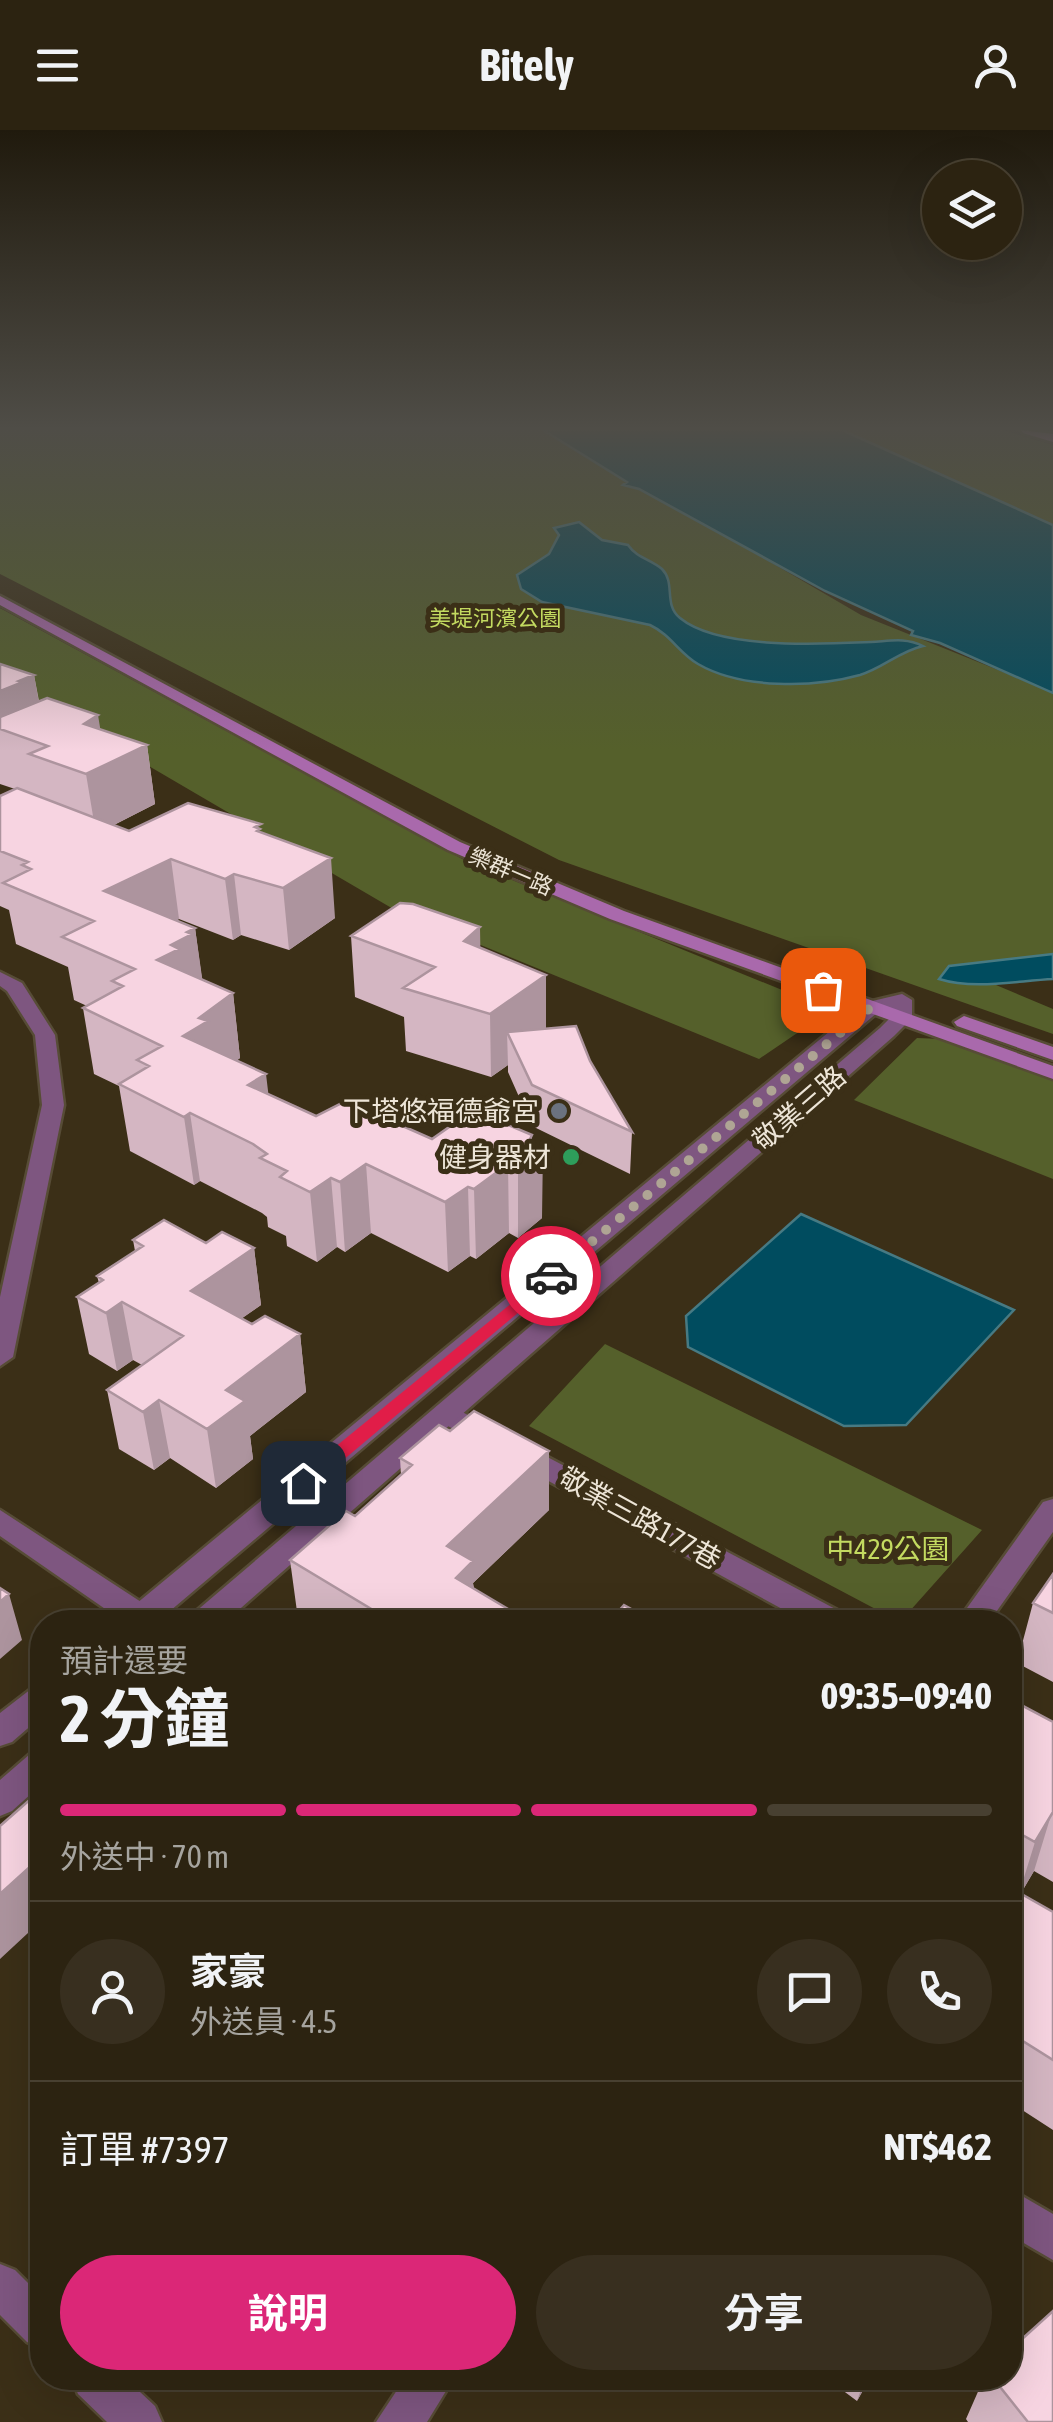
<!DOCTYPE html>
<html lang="zh-TW">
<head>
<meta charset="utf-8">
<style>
	body { margin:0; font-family:"Asap Condensed","Noto Sans TC",sans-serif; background:#382f1f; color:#f1f3f6; height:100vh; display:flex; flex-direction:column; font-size:38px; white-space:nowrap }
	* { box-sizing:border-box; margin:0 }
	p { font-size:32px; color:#a6a49f }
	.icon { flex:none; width:55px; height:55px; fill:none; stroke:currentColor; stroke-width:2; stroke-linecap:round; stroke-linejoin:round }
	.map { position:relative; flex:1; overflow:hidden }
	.details { position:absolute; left:30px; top:1480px; width:992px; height:780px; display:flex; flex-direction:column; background:#2c2311; border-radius:40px; box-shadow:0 10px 40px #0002,0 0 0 2px #484031 }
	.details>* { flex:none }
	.fabs { position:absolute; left:922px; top:30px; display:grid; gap:20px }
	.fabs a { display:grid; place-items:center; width:100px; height:100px; border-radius:50%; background:#2c2311; box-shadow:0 10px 40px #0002,0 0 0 2px #484031; font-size:50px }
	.pin { position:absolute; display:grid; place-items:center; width:85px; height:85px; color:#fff; margin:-42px; border-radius:20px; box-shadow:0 5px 15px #0006 }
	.courier { position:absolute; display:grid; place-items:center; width:100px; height:100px; margin:-50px; border:8px solid #e11d48; border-radius:50%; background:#fff; color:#222; box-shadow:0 2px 12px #0007 }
	.headline em { font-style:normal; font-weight:700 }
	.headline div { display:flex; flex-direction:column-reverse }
	.headline { display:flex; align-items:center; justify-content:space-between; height:170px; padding:0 30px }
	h1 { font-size:65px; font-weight:700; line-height:75px }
	.bar { display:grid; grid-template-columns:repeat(4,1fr); gap:15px 10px; align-content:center; height:120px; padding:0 30px }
	.bar i { height:12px; border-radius:8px; background:#484031 }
	.bar .selected { background:#db2777 }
	.bar p { grid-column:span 4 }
	.line { display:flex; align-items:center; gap:25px; padding:0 30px; border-top:2px solid #484031 }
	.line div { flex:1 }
	.round { display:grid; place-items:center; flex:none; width:105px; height:105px; border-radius:52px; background:#382f1f }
	.button { display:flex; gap:20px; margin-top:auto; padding:20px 30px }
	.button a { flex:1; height:115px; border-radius:60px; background:#db2777; color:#fff; font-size:40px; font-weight:700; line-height:115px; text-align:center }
	.button a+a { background:#382f1f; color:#f1f3f6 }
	header { display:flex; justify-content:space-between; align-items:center; height:130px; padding:0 30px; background:#2c2311; font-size:45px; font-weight:700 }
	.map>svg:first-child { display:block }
</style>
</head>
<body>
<header><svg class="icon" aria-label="menu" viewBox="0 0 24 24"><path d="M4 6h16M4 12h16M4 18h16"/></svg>Bitely<svg class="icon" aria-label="person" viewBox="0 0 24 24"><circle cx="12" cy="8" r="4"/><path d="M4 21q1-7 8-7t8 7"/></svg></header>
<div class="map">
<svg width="1053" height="2292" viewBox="0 0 1053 2292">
	<rect width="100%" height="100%" fill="#3b2f17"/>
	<path fill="#55602b" d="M 0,300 L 544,300 L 861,485 L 1053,562 L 1053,825 L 951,836 L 1053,879 L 1053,904 L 559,730 L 0,444 Z
		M 842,300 L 1002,300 L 1053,315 L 1053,395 Z
		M 0,478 L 468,732 L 831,880 L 759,929 L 395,780 L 0,549 Z
		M 917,908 L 942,909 L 1053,949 L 1053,1049 L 854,970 Z
		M 605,1214 L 982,1400 L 900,1492 L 529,1296 Z"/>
	<path fill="#004c5f" stroke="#477a83" stroke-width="2.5" d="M 543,300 L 842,300 L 1053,395 L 1053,563 L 940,513 L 911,505 L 913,501 L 825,461 L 639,359 L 623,355 L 627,352 Z
		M 579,392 L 602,410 L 628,415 C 637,428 650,429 662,439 C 676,453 663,474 680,488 C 719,520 822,514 871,512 C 890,511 905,507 923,516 C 900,521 883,538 860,545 C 813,558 741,559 698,534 C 679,523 671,505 650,495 L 542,472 L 521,459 L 517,445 L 549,424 L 559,405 L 554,398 Z
		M 1053,824 L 1053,849 C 1015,851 974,860 939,849 L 949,836 Z
		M 801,1084 L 1014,1180 L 906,1295 L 844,1296 L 688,1217 L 686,1186 Z"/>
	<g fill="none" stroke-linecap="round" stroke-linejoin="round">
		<g stroke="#574c36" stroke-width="5">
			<path id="minor" d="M 0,842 L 22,853 L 55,905 L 64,975 L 13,1227 L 0,1236 L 0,1167 L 42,975 L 35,905 L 7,861 L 0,856 Z
				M 447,1274 L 843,1483 L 847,1492 L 806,1492 L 437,1290 L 433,1283 L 437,1276 Z
				M 1053,1369 L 1053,1402 L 989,1492 L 957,1492 L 1043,1372 Z
				M 0,1380 L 158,1483 L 162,1492 L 124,1492 L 0,1406 Z
				M 1010,2059 L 1053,2084 L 1053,2130 L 1010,2105 Z
				M 405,2248 L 454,2248 L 427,2292 L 376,2292 Z"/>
		</g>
		<g stroke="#574c36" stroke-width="5">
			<path id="tertiary" d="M 902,864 L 912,870 L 912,888 L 894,906 L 225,1492 L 189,1492 L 194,1483 L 880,898 L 892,886 L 892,878 L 878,882 L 157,1492 L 121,1492 L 125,1483 L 864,873 Z
				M 42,1555 L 42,1586 L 12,1612 L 0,1616 L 0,1583 L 31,1559 Z
				M 42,1620 L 42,1654 L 12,1681 L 0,1686 L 0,1650 L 30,1624 Z
				M 0,2134 L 15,2140 L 42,2167 L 42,2219 L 27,2212 L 0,2185 Z
				M 72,2248 L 125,2248 L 155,2276 L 162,2292 L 107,2292 L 78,2264 Z"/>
		</g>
		<g stroke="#574c36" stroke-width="5">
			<path id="secondary" d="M 0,466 L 460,712 L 624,781 L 1053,936 L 1053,949 L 610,789 L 448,720 L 0,475 Z
				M 964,886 L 1053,917 L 1053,930 L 957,896 L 954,892 Z"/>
		</g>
		<g stroke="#574c36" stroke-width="5">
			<path id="motorway" d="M 1021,300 L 1053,304 L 1053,312 L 1023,303 Z"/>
		</g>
		<use href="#minor" fill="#7e5680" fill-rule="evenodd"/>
		<use href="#tertiary" fill="#7e5680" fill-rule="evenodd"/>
		<use href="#secondary" fill="#a969ac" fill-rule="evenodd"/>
		<use href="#motorway" fill="#e783ed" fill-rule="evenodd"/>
	</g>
	<path fill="#d4b6c2" d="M 0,534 L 34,545 L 39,571 L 100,599 L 147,615 L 155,674 L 114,695 L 129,701 L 262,703 L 335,788 L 289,820 L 241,805 L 233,810 L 179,789 L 177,790 L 195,798 L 202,850 L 233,863 L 240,928 L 237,930 L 269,964 L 316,986 L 432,1009 L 516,988 L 516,999 L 532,1015 L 542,1088 L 518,1108 L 509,1103 L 476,1129 L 470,1126 L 448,1142 L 371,1103 L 345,1122 L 337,1117 L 317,1132 L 287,1116 L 286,1106 L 268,1097 L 267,1087 L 262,1083 L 200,1051 L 194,1055 L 130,1021 L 119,956 L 94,944 L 83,878 L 87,876 L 74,870 L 68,837 L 16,814 L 9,780 L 0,776 L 0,666 L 15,659 L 0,654 Z
		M 351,806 L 480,818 L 546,845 L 546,899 L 590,931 L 632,1002 L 630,1044 L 532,996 L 508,942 L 508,935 L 491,947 L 406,921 L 404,887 L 355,867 Z
		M 133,1110 L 206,1113 L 254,1118 L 261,1175 L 242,1188 L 252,1194 L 300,1204 L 306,1262 L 250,1306 L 253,1329 L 216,1358 L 170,1328 L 154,1340 L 119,1319 L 107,1260 L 142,1235 L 133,1230 L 117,1241 L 89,1224 L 77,1167 L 99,1153 L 97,1146 L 135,1121 Z
		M 450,1301 L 549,1321 L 549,1380 L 473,1453 L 474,1458 L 525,1492 L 303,1492 L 298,1489 L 290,1430 L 355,1386 L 401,1345 L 400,1328 Z
		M 1053,1444 L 1053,1552 L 1017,1533 L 1033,1473 Z
		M 1010,1569 L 1053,1592 L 1053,1752 L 1034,1741 L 1021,1763 L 1053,1782 L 1053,2000 L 1010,1972 Z
		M 826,2248 L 870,2248 L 857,2271 Z
		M 984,2248 L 1010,2248 L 1053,2292 L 968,2292 L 966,2289 Z"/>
	<path fill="#ad949e" d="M 34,545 L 44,601 L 0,599 L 0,555 Z
		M 98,585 L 106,634 L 147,615 L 155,674 L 96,704 L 86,644 L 84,594 Z
		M 331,728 L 335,788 L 289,820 L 283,758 Z
		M 171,729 L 179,789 L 115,823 L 104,761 Z
		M 234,744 L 241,805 L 233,810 L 225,749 Z
		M 480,797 L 481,858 L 464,811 Z
		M 195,798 L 204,861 L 157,830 L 171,815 L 187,802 Z
		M 546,845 L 546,908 L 507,902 L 508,935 L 491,947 L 490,884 Z
		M 233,863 L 240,928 L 215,948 L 183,906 L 199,888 Z
		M 266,944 L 274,1011 L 248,955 Z
		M 190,983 L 200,1051 L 194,1055 L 184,987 Z
		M 516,988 L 516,1037 L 508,1034 L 509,1103 L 476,1129 L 474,1059 L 506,994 Z
		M 532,1005 L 532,1028 L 543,1019 L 542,1088 L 518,1108 L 518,1038 Z
		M 366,1034 L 371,1103 L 345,1122 L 340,1052 Z
		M 331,1048 L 337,1117 L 317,1132 L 310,1062 Z
		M 468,1057 L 470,1126 L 448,1142 L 445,1072 Z
		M 254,1118 L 261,1175 L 200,1218 L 191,1161 Z
		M 122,1172 L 133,1230 L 117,1241 L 106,1183 Z
		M 300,1204 L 306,1262 L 250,1306 L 253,1329 L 216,1358 L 207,1299 L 226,1260 Z
		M 159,1270 L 170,1328 L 154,1340 L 143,1282 Z
		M 549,1321 L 549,1380 L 473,1453 L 474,1491 L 457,1492 L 447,1416 Z
		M 9,1464 L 22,1510 L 0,1529 L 0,1472 Z
		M 1052,1682 L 1034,1741 L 1017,1770 L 1035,1712 Z
		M 42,1726 L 42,1790 L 0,1829 L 0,1764 Z
		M 865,2248 L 870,2248 L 857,2271 Z"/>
	<path fill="#f7d4e1" stroke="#ad949e" stroke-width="2.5" d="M 0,534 L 34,545 L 19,551 L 23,552 L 0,561 Z
		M 47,568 L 98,585 L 84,594 L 147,615 L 86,644 L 29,624 L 48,616 L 0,599 L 0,587 Z
		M 17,658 L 129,701 L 188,673 L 261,694 L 255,697 L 260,699 L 257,701 L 331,728 L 283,758 L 234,744 L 225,749 L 171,729 L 104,761 L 195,798 L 187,802 L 192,804 L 171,815 L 179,819 L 157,830 L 233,863 L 199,888 L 208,891 L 183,906 L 266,944 L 248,955 L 316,986 L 346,971 L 432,1009 L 482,974 L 516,988 L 506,994 L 532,1005 L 528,1013 L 543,1019 L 518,1038 L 508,1034 L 474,1059 L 468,1057 L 445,1072 L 366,1034 L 340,1052 L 331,1048 L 310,1062 L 280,1047 L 287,1041 L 260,1028 L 267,1024 L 253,1014 L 190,983 L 184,987 L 119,954 L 149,936 L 137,930 L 162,916 L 83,878 L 123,856 L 112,851 L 135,839 L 62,807 L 94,791 L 3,753 L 31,739 L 22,735 L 28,732 L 0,721 L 0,666 Z
		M 400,773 L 413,774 L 480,797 L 464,811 L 546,845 L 490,884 L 403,858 L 435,837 L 351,806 Z
		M 576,896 L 590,931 L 632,1002 L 532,955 L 507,902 Z
		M 164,1090 L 206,1113 L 222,1102 L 254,1118 L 191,1161 L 252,1194 L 265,1186 L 300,1204 L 226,1260 L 245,1271 L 207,1299 L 159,1270 L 143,1282 L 107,1260 L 183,1206 L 122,1172 L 106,1183 L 77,1167 L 103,1150 L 97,1146 L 143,1116 L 133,1110 Z
		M 474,1281 L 549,1321 L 447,1416 L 473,1431 L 456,1448 L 525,1489 L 522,1492 L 393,1492 L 290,1430 L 346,1381 L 355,1386 L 412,1335 L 400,1328 L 439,1295 L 450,1301 Z
		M 1053,1444 L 1053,1483 L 1033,1473 Z
		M 0,1458 L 9,1464 L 0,1472 Z
		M 624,1475 L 655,1492 L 609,1492 Z
		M 1010,1569 L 1053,1592 L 1053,1682 L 1035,1712 L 1010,1698 Z
		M 42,1659 L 42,1726 L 0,1764 L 0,1696 Z
		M 1011,1758 L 1053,1782 L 1053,1930 L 1010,1903 Z
		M 1053,2181 L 1053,2292 L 1028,2292 L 993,2248 L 1010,2248 L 1010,2220 Z"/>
	<linearGradient id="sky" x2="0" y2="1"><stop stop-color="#201a0d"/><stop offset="0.48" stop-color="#4f4d47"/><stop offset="1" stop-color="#4f4d47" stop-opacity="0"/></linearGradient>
	<rect width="1053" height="621" fill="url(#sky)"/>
	<path fill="#e11d48" d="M 551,1141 L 559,1146 L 557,1150 L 310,1358 L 297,1358 L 297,1348 Z"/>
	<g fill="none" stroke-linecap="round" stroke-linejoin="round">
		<path stroke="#afa594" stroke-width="10" stroke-dasharray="0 18" d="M 551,1146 L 871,877 L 823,860"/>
	</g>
	<circle fill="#6b7280" stroke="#3b2f17" stroke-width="4" cx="559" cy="981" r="10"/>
	<circle fill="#2e9e5b" stroke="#3b2f17" stroke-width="4" cx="571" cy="1027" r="10"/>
	<g text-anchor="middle" stroke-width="10" stroke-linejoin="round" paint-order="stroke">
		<g font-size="22" fill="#c3da60" stroke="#3b2f17">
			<text x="495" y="496">美堤河濱公園</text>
		</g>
		<g font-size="22" fill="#ede5d7" stroke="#3b2f17">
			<text transform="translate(511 741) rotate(23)" y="8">樂群一路</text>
		</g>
		<g font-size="28" fill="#ede5d7" stroke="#3b2f17">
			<text transform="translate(799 978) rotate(-41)" y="10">敬業三路</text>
			<text transform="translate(640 1388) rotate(29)" y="10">敬業三路177巷</text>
		</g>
		<g font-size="28" fill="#ede5d7" stroke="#3b2f17" text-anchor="end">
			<text x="539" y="991">下塔悠福德爺宮</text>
			<text x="551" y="1037">健身器材</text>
		</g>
		<g font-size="28" fill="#c3da60" stroke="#3b2f17">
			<text x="888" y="1429">中429公園</text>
		</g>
	</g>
</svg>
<div class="fabs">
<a><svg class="icon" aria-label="layers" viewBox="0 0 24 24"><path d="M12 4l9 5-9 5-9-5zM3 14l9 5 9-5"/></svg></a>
</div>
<div class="pin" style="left:823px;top:860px;background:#ea580c"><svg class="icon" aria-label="bag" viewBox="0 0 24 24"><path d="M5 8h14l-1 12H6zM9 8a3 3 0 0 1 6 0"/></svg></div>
<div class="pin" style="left:303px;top:1353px;background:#1f2937"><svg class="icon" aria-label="home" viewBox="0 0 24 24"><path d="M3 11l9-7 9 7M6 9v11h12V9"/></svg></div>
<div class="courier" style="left:551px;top:1146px"><svg class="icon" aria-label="car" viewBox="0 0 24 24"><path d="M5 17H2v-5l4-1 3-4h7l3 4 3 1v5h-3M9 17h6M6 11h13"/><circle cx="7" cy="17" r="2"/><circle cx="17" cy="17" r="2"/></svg></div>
<section class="details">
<div class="headline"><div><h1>2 分鐘</h1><p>預計還要</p></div><em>09:35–09:40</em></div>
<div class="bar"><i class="selected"></i><i class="selected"></i><i class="selected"></i><i></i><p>外送中 · 70 m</p></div>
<div class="line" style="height:180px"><a class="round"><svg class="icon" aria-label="person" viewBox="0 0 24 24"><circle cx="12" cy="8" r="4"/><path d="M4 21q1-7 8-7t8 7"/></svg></a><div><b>家豪</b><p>外送員 · 4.5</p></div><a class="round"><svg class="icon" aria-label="chat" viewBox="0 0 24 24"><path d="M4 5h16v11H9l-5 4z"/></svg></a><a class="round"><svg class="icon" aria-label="phone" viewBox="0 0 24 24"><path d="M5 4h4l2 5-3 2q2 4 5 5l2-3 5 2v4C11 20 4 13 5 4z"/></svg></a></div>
<div class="line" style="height:130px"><div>訂單 #7397</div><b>NT$462</b></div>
<div class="button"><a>說明</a><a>分享</a></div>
</section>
</div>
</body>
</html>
